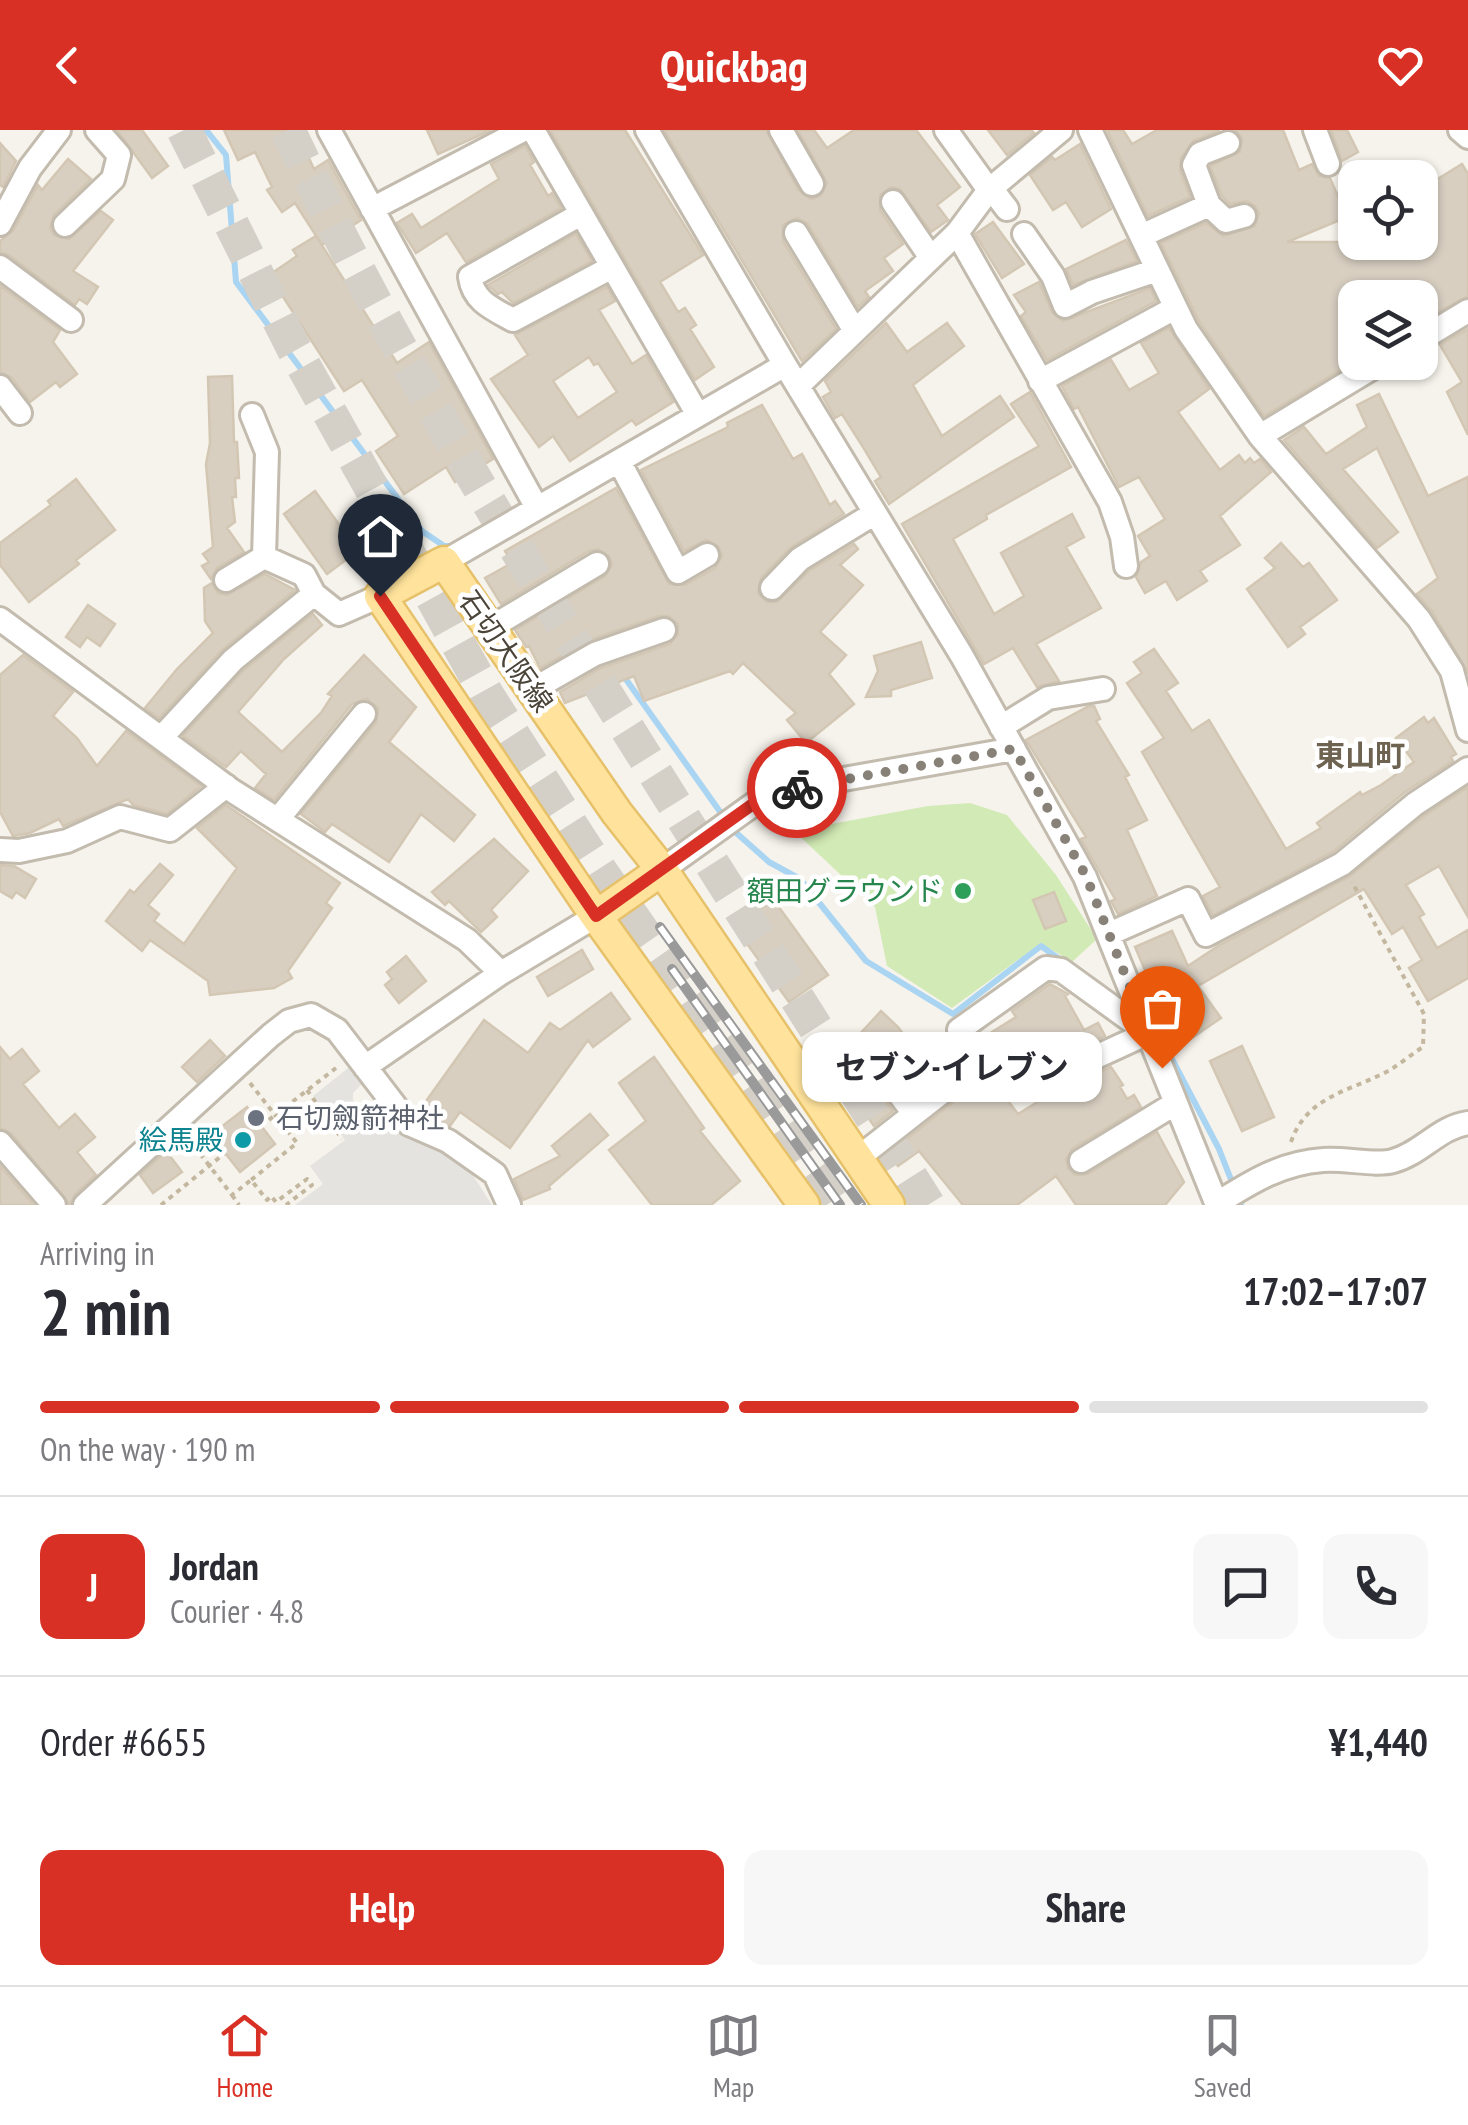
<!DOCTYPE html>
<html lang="en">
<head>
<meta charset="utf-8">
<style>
	body { margin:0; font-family:"PT Sans Narrow","Noto Sans JP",sans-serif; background:#f7f7f7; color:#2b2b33; height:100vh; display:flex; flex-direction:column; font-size:38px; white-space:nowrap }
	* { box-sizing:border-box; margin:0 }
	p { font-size:32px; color:#7c7c81 }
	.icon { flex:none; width:55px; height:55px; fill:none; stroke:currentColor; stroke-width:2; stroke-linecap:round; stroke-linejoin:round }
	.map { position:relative; height:1075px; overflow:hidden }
	.drawer { display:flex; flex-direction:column; background:#fff; flex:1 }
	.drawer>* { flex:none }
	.fabs { position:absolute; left:1338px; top:30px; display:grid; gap:20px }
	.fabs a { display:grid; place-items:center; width:100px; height:100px; border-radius:20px; background:#fff; box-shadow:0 2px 8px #0004; font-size:50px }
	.pin { position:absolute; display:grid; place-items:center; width:85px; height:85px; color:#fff; margin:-102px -42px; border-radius:50% 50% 50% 0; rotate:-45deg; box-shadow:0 0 10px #0007 }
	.pin .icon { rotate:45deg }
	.courier { position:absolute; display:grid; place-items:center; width:100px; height:100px; margin:-50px; border:8px solid #d93025; border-radius:50%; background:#fff; color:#222; box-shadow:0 2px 12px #0007 }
	.bubble { position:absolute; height:70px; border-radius:20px; background:#fff; box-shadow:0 2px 8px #0004; font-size:32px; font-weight:700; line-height:70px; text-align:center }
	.headline em { font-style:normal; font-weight:700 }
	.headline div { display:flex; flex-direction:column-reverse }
	.headline { display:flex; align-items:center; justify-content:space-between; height:170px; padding:0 40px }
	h1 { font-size:65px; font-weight:700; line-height:75px }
	.bar { display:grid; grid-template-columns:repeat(4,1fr); gap:15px 10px; align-content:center; height:120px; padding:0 40px }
	.bar i { height:12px; border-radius:8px; background:#e1e1e2 }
	.bar .active { background:#d93025 }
	.bar p { grid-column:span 4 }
	.line { display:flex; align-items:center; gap:25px; padding:0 40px; border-top:2px solid #e1e1e2 }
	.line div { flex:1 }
	.round { display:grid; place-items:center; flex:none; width:105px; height:105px; border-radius:20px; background:#f7f7f7 }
	.cta { display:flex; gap:20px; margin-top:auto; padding:20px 40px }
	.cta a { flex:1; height:115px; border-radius:20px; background:#d93025; color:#fff; font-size:40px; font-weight:700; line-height:115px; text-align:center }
	.cta a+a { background:#f7f7f7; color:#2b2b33 }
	header { display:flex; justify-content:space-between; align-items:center; height:130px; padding:0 40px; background:#d93025; color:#fff; font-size:45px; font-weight:700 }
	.tabs { display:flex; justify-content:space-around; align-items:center; height:140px; border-top:2px solid #e1e1e2; background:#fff; font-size:28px; color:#7c7c81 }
	.tabs a { display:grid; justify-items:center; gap:5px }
	.tabs .active { color:#d93025 }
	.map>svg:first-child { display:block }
</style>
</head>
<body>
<header><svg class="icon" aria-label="back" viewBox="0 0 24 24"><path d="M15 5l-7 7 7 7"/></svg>Quickbag<svg class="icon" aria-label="heart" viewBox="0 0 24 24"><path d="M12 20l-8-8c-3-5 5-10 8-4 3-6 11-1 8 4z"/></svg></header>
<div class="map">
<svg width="1468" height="1075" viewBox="0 0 1468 1075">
	<rect width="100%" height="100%" fill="#f6f3ec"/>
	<path fill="#d2eab5" d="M 970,673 L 1007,685 L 1056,745 L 1097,809 L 1072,832 L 1041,813 L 952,878 L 887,836 L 875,777 L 794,701 L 928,676 Z"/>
	<path fill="#e5e3e0" d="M 352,935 L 364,952 L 353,963 L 353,970 L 372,996 L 388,986 L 399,999 L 465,1033 L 492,1075 L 295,1075 L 323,1054 L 310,1036 L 345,1010 L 313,966 Z"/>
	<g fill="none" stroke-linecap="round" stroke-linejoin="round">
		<path stroke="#a9d4f2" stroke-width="6" d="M 206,0 L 226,25 L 236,152 L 422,401 L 444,416 L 456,416
			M 608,524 L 733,700 L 769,732 L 800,749 L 866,831 L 953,884 L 1041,816 L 1065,833
			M 1161,908 L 1219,1019 L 1241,1075"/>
	</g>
	<path fill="#d8cfc1" stroke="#d3c7b4" stroke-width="2.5" fill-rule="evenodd" d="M 117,0 L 142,0 L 168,36 L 152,48 Z
		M 224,0 L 296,0 L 314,39 L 328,30 L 361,90 L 322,115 L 295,73 L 282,82 L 267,60 L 272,57 L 255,22 L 238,30 Z
		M 427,0 L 491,0 L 438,24 Z
		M 550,0 L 625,0 L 703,125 L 660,152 L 678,182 L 685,178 L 696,195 L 690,199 L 714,237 L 695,250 Z
		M 664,0 L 766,0 L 799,61 L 811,69 L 820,66 L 827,53 L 798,0 L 814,0 L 827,18 L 854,0 L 916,0 L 960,57 L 937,75 L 948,90 L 931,102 L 900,59 L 891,57 L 880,65 L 880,80 L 903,114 L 884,128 L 893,141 L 865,161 L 869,167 L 858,177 L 808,94 L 797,88 L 783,95 L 783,111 L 836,199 L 802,231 Z
		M 988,0 L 1031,0 L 1034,3 L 1007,25 Z
		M 1107,0 L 1123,0 L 1132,14 L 1157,0 L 1220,0 L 1193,11 L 1181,28 L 1180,40 L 1190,67 L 1148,86 Z
		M 1235,0 L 1283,0 L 1299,40 L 1312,34 L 1319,46 L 1330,48 L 1347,87 L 1287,112 L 1420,112 L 1420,60 L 1462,34 L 1468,44 L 1468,166 L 1425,189 L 1420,181 L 1420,168 L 1355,168 L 1355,231 L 1264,286 L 1199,191 L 1161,113 L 1206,93 L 1223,106 L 1255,96 L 1259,83 L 1255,76 L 1247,71 L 1230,74 L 1222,66 L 1210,36 L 1240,22 L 1242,8 Z
		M 1331,0 L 1347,0 L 1358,22 L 1342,31 Z
		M 0,13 L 16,31 L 3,57 L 0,55 Z
		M 1080,14 L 1111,79 L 1082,97 L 1066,72 L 1053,80 L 1030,45 L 1052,27 L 1055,30 Z
		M 525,16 L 534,32 L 530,35 L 548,66 L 552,63 L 561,78 L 466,132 L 447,103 L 416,123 L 397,93 L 412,84 L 421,98 L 499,49 L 491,34 Z
		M 68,29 L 91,49 L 54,85 L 50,98 L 54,105 L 69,109 L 101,81 L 113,90 L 73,141 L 98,157 L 87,174 L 79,169 L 75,175 L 9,125 L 0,122 L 0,111 L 13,101 L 38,55 L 42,60 Z
		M 993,92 L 1024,134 L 1002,148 L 975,104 Z
		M 576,104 L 592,131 L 513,173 L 502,162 L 498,164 L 488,155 Z
		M 316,106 L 397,233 L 429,212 L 493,329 L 455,352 L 446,337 L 404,364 L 376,321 L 398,306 L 362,250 L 344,261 L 269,145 L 297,126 L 293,120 Z
		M 1126,110 L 1137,131 L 1073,155 L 1066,139 Z
		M 1039,152 L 1052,182 L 1063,191 L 1150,158 L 1156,171 L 1047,230 L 1021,186 L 1026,182 L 1014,165 Z
		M 0,156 L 60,200 L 53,212 L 77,244 L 60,257 L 56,252 L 30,272 L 12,248 L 0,242 Z
		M 607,157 L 615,171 L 599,180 L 632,234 L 646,225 L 673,272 L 636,295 L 632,290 L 570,331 L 553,306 L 539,317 L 491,249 L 528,225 L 515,205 ZM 589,227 L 594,235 L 598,233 L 617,262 L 578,288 L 553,251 Z
		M 886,193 L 907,222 L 947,193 L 964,216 L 913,255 L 942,306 L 1000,266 L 1014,287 L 889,374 L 875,351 L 881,347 L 863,317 L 842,284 L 835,288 L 823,267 L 831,262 L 825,251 Z
		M 1169,198 L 1209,259 L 1178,282 L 1220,340 L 1239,325 L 1245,333 L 1250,328 L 1254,333 L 1260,329 L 1271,342 L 1220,386 L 1240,415 L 1200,441 L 1207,451 L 1177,470 L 1166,451 L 1145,463 L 1136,447 L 1141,432 L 1150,426 L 1138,406 L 1165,389 L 1139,347 L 1119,357 L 1078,277 L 1074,279 L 1062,256 L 1111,230 L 1129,260 L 1159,243 L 1141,213 Z
		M 1468,199 L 1468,305 L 1447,262 L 1462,252 L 1440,215 Z
		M 232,246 L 234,312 L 237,312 L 239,348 L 235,348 L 236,367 L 232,367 L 235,392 L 227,398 L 244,422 L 217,438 L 211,449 L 202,436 L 209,432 L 203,424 L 213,417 L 206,334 L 210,313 L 208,247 Z
		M 1030,262 L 1071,337 L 986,385 L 987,389 L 953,409 L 994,484 L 1024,466 L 1001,423 L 1072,384 L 1084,407 L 1066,417 L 1101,478 L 1036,514 L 1059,551 L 1037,557 L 1013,518 L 984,534 L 902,394 L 1039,316 L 1011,274 Z
		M 1379,264 L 1428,366 L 1468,347 L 1468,543 L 1432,481 L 1417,464 L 1438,448 L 1377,318 L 1343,339 L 1398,402 L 1377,418 L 1284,310 L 1304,297 L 1326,324 L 1367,297 L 1357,275 Z
		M 762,275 L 793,329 L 802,324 L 830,375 L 835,371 L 844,384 L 790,418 L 761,448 L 758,463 L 767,472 L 777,472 L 809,441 L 854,414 L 858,419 L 840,435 L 863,455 L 820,502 L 846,525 L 829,544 L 854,574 L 806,613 L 787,590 L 796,583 L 743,533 L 733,544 L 730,541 L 644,571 L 634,546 L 565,573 L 560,562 L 601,538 L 670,514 L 678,504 L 678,494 L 668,486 L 659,486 L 590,510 L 540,538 L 529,516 L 526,517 L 515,500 L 605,446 L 612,435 L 609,426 L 598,419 L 589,421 L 501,474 L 485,448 L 512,433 L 505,421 L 616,358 L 669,454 L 685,455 L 715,438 L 722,426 L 719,417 L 706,410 L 684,421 L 641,340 L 728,297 L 727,293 Z
		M 76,349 L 115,400 L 76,430 L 79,434 L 29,472 L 0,435 L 0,413 L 51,375 L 48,371 Z
		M 315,361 L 358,421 L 327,444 L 284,384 Z
		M 1281,413 L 1303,437 L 1309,433 L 1337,470 L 1300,497 L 1305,504 L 1288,517 L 1247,459 L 1275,438 L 1265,428 Z
		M 265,444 L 295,460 L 222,520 L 159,588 L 145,578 L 177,539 L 213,503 L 205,491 L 204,458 L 212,453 L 218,463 L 227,465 Z
		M 88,475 L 115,494 L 100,516 L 87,507 L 80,517 L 66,507 Z
		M 313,484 L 322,495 L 284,529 L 238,582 L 282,622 L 321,583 L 332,566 L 328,564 L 364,525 L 416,577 L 389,612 L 475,685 L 454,711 L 421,684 L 389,732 L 332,694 L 325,702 L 301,684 L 376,593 L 378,578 L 367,569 L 352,574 L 274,670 L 255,658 L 266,644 L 241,621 L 226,637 L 183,606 L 243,541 Z
		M 921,512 L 932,548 L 891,560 L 891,566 L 866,567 L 878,541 L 874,526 Z
		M 1154,519 L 1178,553 L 1166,561 L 1192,601 L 1209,590 L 1286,719 L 1321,698 L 1317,693 L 1360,662 L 1362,665 L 1381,655 L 1414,632 L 1396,608 L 1424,587 L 1428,593 L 1434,588 L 1456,624 L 1451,627 L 1453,631 L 1405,662 L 1334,721 L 1213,785 L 1203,766 L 1220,757 L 1142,622 L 1164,608 L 1127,553 L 1142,543 L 1134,532 Z
		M 23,525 L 73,562 L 53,586 L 77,608 L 97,636 L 126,601 L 201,656 L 167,684 L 133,675 L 128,669 L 63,696 L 59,689 L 30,703 L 13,706 L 0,682 L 0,545 Z
		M 1089,576 L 1094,576 L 1100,589 L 1096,591 L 1129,645 L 1125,647 L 1147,690 L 1127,700 L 1157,766 L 1118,784 L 1111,771 L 1115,769 L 1081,709 L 1086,707 L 1026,610 Z
		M 1468,657 L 1468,787 L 1439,736 L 1406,755 L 1424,784 L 1419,787 L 1437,818 L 1468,800 L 1468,848 L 1428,871 L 1409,838 L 1422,830 L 1403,797 L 1392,804 L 1364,759 L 1198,856 L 1221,888 L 1189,910 L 1167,877 L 1156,883 L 1145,857 L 1151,854 L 1135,817 L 1172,801 L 1188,836 L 1218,816 L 1349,747 L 1424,686 Z
		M 226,675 L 340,753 L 326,773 L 332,778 L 288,841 L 292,848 L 274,858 L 210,865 L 208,851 L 150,810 L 142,821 L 106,791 L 130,760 L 134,763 L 160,734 L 173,745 L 148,775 L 159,784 L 154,791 L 184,814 L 237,738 L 197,698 Z
		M 494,709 L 528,741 L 491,780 L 497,787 L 481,802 L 449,771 L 445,775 L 432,762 Z
		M 0,735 L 14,736 L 36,749 L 25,768 L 16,762 L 12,768 L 0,761 Z
		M 1054,762 L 1066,791 L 1045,799 L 1033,770 Z
		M 773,769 L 828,845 L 789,872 L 735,797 Z
		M 582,820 L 593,839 L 548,866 L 537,847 Z
		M 406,826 L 426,851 L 399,873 L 385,855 L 392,849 L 387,842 Z
		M 1050,854 L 1068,864 L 1065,866 L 1084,900 L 1098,893 L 1105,906 L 1055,929 L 1048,936 L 1038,918 L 990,947 L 1018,984 L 1060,958 L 1111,937 L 1123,955 L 1120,957 L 1127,969 L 1134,965 L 1141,977 L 1072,1019 L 1066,1030 L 1068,1038 L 1075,1045 L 1088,1044 L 1157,1002 L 1184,1052 L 1165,1075 L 1076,1075 L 1056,1046 L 1017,1075 L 963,1075 L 919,1021 L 898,1036 L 889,1023 L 970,959 L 975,947 L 971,938 L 959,933 L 952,936 L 917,963 L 882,916 L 876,912 L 863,913 L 857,921 L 858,934 L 893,981 L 874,996 L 832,936 L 866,911 L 859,905 L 881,881 L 898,897 L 928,937 L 945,924 L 949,929 L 1016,887 L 1012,881 Z
		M 611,863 L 630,889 L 593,917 L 588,910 L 510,1018 L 460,982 L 450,996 L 419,981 L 484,890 L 528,923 L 550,893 L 560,900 Z
		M 210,910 L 225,926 L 197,952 L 182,937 Z
		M 1242,916 L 1274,987 L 1242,1001 L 1210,931 Z
		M 0,917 L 10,929 L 22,919 L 39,941 L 23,954 L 59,998 L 75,984 L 95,1007 L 77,1022 L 96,1045 L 75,1064 L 70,1075 L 11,1003 L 0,998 Z
		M 654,927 L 704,998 L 700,1001 L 740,1051 L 711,1075 L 652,1075 L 609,1020 L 646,991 L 619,953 Z
		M 247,977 L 275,1014 L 240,1042 L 211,1005 Z
		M 590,984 L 608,1005 L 549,1056 L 550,1059 L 523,1070 L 514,1049 L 560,1026 L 552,1016 Z
		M 166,1021 L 182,1042 L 153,1063 L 140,1045 Z
		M 0,1036 L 34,1075 L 0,1075 Z"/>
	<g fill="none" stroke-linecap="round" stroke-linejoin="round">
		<path stroke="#d4d0c8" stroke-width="35" stroke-dasharray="35 18" stroke-linecap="butt" d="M 184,0 L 293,217 L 488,567 L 600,741 L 833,1075
			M 288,0 C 376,188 483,366 592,542 C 703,721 816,898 928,1075"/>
		<g stroke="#c2bbae" stroke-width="28">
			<path id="minor" d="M 329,0 L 537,378
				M 533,0 L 698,285
				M 647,0 L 785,235 L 962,526 L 1085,747 L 1217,1075
				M 781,0 L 812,54
				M 946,0 L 989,60
				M 1090,0 L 1186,199 L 1260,306 L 1419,489 L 1452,541 L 1468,600
				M 1315,0 L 1328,34
				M 1460,0 L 1468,7
				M 1228,13 L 1200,24 L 1194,35 L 1209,75 L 1226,91 L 1244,86
				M 991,58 L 1007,79
				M 893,72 L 931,128
				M 372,79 L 523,0
				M 581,84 L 470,147 C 473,171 493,179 513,190 L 612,137
				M 0,94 L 30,38 L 59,0
				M 65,95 L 113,49 L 119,25 L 97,0
				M 796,103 L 855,201
				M 957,103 L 1110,372 L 1122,407 L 1126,436
				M 1024,104 L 1053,146 L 1065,176 L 1092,162 L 1157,140
				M 1141,106 L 1209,75
				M 0,137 L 71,190
				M 1420,210 L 1468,181
				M 1040,251 L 1175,178
				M 798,256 L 957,103 L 989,60 L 1061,0
				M 0,257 L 20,283
				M 252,285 L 267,322 L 264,427
				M 1260,306 L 1382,232
				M 619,331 L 678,442 L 707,425
				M 444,432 L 785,235
				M 226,450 L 264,427 L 304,445 L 314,464
				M 772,458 L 800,429 L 875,383
				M 0,489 L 231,660 L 467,810 L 501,843
				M 490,498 L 597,434
				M 532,560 L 595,524 L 664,500
				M 1001,597 L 1048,568 L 1103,559
				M 161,608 L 233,530 L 314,464 L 339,484 L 380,466
				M 278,689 L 364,584
				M 0,720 L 19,721 L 67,711 L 120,687 L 170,700 L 226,656
				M 662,740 L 761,669 L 804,656 L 1014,619
				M 1109,804 L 1188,769 L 1206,805 L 1342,734 L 1415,674 L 1468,639
				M 959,900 L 1046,838 L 1061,840 L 1148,903 L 1061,943
				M 871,926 L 914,984
				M 365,937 L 501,843 L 596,786
				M 0,1013 L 54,1075
				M 858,1028 L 960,948
				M 1081,1031 L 1176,973
				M 1216,1074 C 1251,1052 1281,1033 1323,1030 C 1344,1028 1376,1036 1393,1031 C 1422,1023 1439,997 1468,993
				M 85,1075 L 271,905 L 289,891 L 311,885 L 337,900 L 409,994 L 448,1011 L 495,1044 L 509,1075"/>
		</g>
		<g stroke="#e6c16a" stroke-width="35">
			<path id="major" d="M 596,786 L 662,740
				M 804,1075 L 596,786 L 380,466 L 444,432 L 617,683 L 662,740 L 889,1075"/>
		</g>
		<path stroke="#c4b79f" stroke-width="4" stroke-dasharray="5 5" stroke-linecap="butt" d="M 250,953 L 297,1013 L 251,1050
			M 307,960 L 342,1009
			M 261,996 L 336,938
			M 188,1008 L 232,1065 L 251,1050 L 267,1070 L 271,1066 L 276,1072 L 307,1049 L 312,1055 L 286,1075
			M 1291,1012 C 1307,965 1352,961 1390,940 C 1401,933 1412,924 1423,917 L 1424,884 L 1352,752
			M 232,1065 L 239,1075
			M 161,1075 L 225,1023"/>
		<use href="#minor" stroke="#fff" stroke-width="22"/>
		<use href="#major" stroke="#ffe39c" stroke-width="30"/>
		<g stroke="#9a9a9a" stroke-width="10">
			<path id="rail" d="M 660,797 L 861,1075
				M 672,839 L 840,1075"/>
		</g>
		<use href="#rail" stroke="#fff" stroke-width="6" stroke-dasharray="19" stroke-linecap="butt"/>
	</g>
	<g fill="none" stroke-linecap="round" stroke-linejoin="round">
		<path stroke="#878178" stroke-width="10" stroke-dasharray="0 18" d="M 797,658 L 1014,619 L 1086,746 L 1162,938"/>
		<path stroke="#d93025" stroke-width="12" d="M 380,466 L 596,786 L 760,669 L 797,658"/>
	</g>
	<circle fill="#2e9e5b" stroke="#fff" stroke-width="4" cx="963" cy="761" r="10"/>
	<circle fill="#6b7280" stroke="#fff" stroke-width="4" cx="256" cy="988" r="10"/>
	<circle fill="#0f9aa8" stroke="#fff" stroke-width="4" cx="243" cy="1010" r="10"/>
	<g text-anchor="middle" stroke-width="9" stroke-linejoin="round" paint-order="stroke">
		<g font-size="28" fill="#4b4439" stroke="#fff">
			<text transform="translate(506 521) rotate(55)" y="10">石切大阪線</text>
		</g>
		<g font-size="28" fill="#27864d" stroke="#fff" text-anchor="end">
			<text x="943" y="771">額田グラウンド</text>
		</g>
		<g font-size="28" fill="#5b616d" stroke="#fff" text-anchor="start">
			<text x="276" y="998">石切劔箭神社</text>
		</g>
		<g font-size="28" fill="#0d838f" stroke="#fff" text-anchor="end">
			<text x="223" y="1020">絵馬殿</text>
		</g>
		<g font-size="30" font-weight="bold" fill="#6e6250" stroke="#fff">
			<text x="1360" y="636">東山町</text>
		</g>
	</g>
</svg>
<div class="fabs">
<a><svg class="icon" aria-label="locate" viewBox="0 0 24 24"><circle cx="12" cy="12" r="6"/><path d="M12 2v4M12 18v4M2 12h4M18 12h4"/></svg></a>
<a><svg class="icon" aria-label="layers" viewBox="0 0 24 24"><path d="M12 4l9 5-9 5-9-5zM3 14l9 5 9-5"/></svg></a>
</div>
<div class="pin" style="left:1162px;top:938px;background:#ea580c"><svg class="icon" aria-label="bag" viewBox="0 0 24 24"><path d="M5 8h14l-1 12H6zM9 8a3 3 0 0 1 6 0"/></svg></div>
<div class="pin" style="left:380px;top:466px;background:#1f2937"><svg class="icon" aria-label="home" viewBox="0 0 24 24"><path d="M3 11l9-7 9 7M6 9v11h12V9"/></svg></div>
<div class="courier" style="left:797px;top:658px"><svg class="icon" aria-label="bike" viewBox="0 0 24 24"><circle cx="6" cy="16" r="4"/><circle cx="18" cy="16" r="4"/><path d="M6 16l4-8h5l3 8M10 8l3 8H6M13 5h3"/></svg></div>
<div class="bubble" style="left:802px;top:902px;width:300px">セブン-イレブン</div>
</div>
<section class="drawer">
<div class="headline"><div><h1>2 min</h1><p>Arriving in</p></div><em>17:02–17:07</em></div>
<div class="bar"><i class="active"></i><i class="active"></i><i class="active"></i><i></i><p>On the way · 190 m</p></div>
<div class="line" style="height:180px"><b class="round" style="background:#d93025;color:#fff">J</b><div><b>Jordan</b><p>Courier · 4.8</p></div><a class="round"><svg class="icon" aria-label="chat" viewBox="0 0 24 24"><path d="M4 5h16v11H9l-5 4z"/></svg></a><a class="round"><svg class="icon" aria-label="phone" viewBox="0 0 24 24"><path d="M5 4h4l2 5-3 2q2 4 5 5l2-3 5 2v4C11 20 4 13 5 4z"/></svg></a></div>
<div class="line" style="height:130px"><div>Order #6655</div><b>¥1,440</b></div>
<div class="cta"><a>Help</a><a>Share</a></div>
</section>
<nav class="tabs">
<a class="active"><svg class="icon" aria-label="home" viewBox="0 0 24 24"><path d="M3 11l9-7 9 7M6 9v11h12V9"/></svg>Home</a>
<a><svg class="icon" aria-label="map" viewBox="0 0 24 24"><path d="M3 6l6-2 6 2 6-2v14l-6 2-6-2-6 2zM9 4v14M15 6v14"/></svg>Map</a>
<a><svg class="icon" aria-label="saved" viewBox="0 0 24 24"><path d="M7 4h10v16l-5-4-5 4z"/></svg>Saved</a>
</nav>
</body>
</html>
